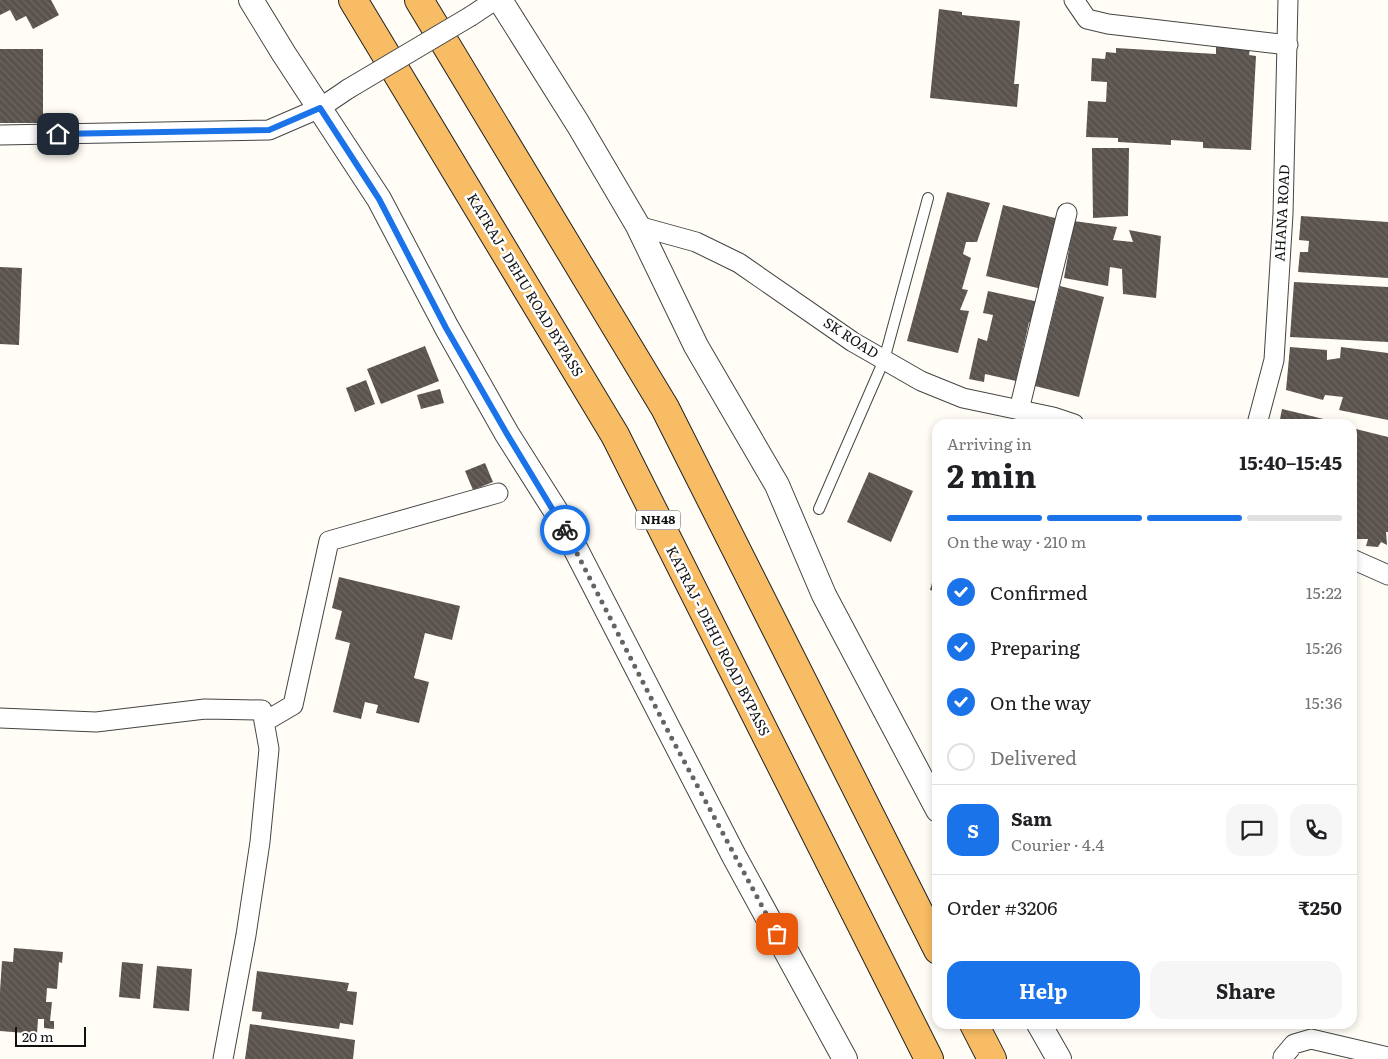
<!DOCTYPE html>
<html lang="en">
<head>
<meta charset="utf-8">
<style>
	body { margin:0; font-family:Literata,serif; background:#f6f6f6; color:#202124; height:100vh; display:flex; flex-direction:column; font-size:19px; white-space:nowrap }
	* { box-sizing:border-box; margin:0 }
	p { font-size:16px; color:#757577 }
	.icon { flex:none; width:28px; height:28px; fill:none; stroke:currentColor; stroke-width:2; stroke-linecap:round; stroke-linejoin:round }
	.map { position:relative; flex:1; overflow:hidden }
	.sheet { position:absolute; left:932px; top:419px; width:425px; height:610px; display:flex; flex-direction:column; background:#fff; border-radius:15px; box-shadow:0 2px 8px #0003 }
	.sheet>* { flex:none }
	.scale { position:absolute; left:15px; bottom:12px; width:71px; box-sizing:border-box; padding-left:5px; border:2px solid #111; border-top:0; font-size:14px; line-height:18px; white-space:nowrap; color:#111; -webkit-text-stroke:4px #fff; paint-order:stroke }
	.pin { position:absolute; display:grid; place-items:center; width:42px; height:42px; color:#fff; margin:-21px; border-radius:10px; box-shadow:0 2px 8px #0006 }
	.courier { position:absolute; display:grid; place-items:center; width:50px; height:50px; margin:-25px; border:4px solid #1a73e8; border-radius:50%; background:#fff; color:#222; box-shadow:0 1px 6px #0007 }
	.headline em { font-style:normal; font-weight:700 }
	.headline div { display:flex; flex-direction:column-reverse }
	.headline { display:flex; align-items:center; justify-content:space-between; height:85px; padding:0 15px }
	h1 { font-size:32px; font-weight:700; line-height:38px }
	.bar { display:grid; grid-template-columns:repeat(4,1fr); gap:8px 5px; align-content:center; height:60px; padding:0 15px }
	.bar i { height:6px; border-radius:4px; background:#e0e0e0 }
	.bar .on { background:#1a73e8 }
	.bar p { grid-column:span 4 }
	.line { display:flex; align-items:center; gap:12px; padding:0 15px; border-top:1px solid #e0e0e0 }
	.line div { flex:1 }
	.round { display:grid; place-items:center; flex:none; width:52px; height:52px; border-radius:15px; background:#f6f6f6 }
	ol { padding:0 15px; list-style:none }
	li { display:flex; align-items:center; gap:15px; height:55px }
	li p { margin-inline-start:auto }
	li .icon { padding:5px; border-radius:50%; background:#1a73e8; color:#fff; stroke-width:4 }
	li:last-child { color:#757577 }
	li i { width:28px; height:28px; border:2px solid #e0e0e0; border-radius:50% }
	.primary-button { display:flex; gap:10px; margin-top:auto; padding:10px 15px }
	.primary-button a { flex:1; height:58px; border-radius:15px; background:#1a73e8; color:#fff; font-size:20px; font-weight:700; line-height:58px; text-align:center }
	.primary-button a+a { background:#f6f6f6; color:#202124 }
	.map>svg:first-child { display:block }
</style>
</head>
<body>
<div class="map">
<svg width="1388" height="1059" viewBox="0 0 1388 1059">
	<defs>
		<pattern id="building-back-hatch" width="6" height="6" patternUnits="userSpaceOnUse" patternTransform="scale(1.25)"><rect width="6" height="6" fill="#5a524d"/><path d="M-1 5l2 2M0 0l6 6M5-1l2 2" fill="none" stroke="#6d6662"/></pattern>
	</defs>
	<rect width="100%" height="100%" fill="#fffdf5"/>
	<path fill="url(#building-back-hatch)" d="M 0,0 L 51,0 L 59,15 L 33,29 L 26,16 L 16,21 L 10,10 L 0,15 Z
		M 939,9 L 962,12 L 962,15 L 1020,21 L 1014,84 L 1019,84 L 1017,107 L 930,98 Z
		M 1216,46 L 1250,48 L 1249,55 L 1256,56 L 1251,150 L 1203,148 L 1203,142 L 1171,140 L 1171,145 L 1118,142 L 1118,138 L 1086,137 L 1088,101 L 1106,102 L 1107,82 L 1091,81 L 1092,58 L 1105,59 L 1106,52 L 1116,53 L 1116,48 L 1216,54 Z
		M 0,49 L 43,49 L 43,123 L 0,123 Z
		M 1092,148 L 1129,148 L 1128,216 L 1093,218 Z
		M 947,192 L 990,203 L 977,242 L 966,242 L 963,254 L 971,258 L 962,289 L 968,290 L 960,310 L 969,311 L 958,353 L 907,341 Z
		M 1003,205 L 1059,219 L 1042,289 L 986,276 Z
		M 1301,216 L 1388,222 L 1388,278 L 1298,272 L 1300,252 L 1308,252 L 1309,241 L 1299,240 Z
		M 1074,221 L 1117,227 L 1113,240 L 1133,242 L 1129,230 L 1161,236 L 1156,298 L 1123,294 L 1122,269 L 1110,267 L 1108,286 L 1064,278 Z
		M 0,267 L 22,268 L 19,345 L 0,344 Z
		M 1294,282 L 1388,287 L 1388,342 L 1290,337 Z
		M 1060,286 L 1104,297 L 1079,397 L 1035,386 Z
		M 988,291 L 1039,302 L 1035,323 L 1029,322 L 1016,381 L 985,374 L 984,382 L 969,379 L 978,338 L 987,341 L 993,315 L 983,313 Z
		M 425,346 L 439,381 L 381,404 L 367,369 Z
		M 1290,347 L 1327,350 L 1327,360 L 1340,358 L 1341,347 L 1388,353 L 1388,420 L 1339,410 L 1343,397 L 1325,395 L 1323,400 L 1286,390 Z
		M 366,380 L 375,404 L 355,412 L 346,388 Z
		M 440,389 L 444,403 L 421,409 L 417,395 Z
		M 1282,409 L 1332,421 L 1332,424 L 1279,424 Z
		M 1352,428 L 1388,437 L 1388,532 L 1386,532 L 1387,545 L 1381,542 L 1378,547 L 1366,546 L 1368,539 L 1354,539 L 1356,534 L 1352,533 Z
		M 485,463 L 493,482 L 473,490 L 465,471 Z
		M 869,472 L 913,491 L 891,542 L 847,522 Z
		M 937,565 L 938,565 L 938,592 L 930,590 Z
		M 339,577 L 460,606 L 452,640 L 425,633 L 414,678 L 429,682 L 419,723 L 376,713 L 378,705 L 365,702 L 361,719 L 333,712 L 350,643 L 335,639 L 342,611 L 332,608 Z
		M 14,948 L 63,952 L 62,963 L 59,962 L 57,989 L 47,988 L 46,1002 L 52,1002 L 50,1021 L 54,1021 L 54,1029 L 44,1028 L 44,1019 L 38,1019 L 37,1034 L 0,1031 L 0,991 L 2,961 L 13,962 Z
		M 122,962 L 143,964 L 140,999 L 119,997 Z
		M 157,966 L 192,969 L 189,1011 L 153,1008 Z
		M 257,971 L 349,983 L 347,991 L 357,992 L 353,1025 L 340,1023 L 339,1029 L 261,1019 L 262,1012 L 252,1011 Z
		M 250,1024 L 355,1040 L 353,1059 L 245,1059 Z"/>
	<g fill="none" stroke-linecap="round" stroke-linejoin="round">
		<g stroke="#444" stroke-width="12">
			<path id="service" d="M 819,509 L 884,360 L 928,198"/>
		</g>
		<g stroke="#444" stroke-width="21">
			<path id="minor" d="M 1074,0 L 1087,19 L 1108,24 L 1288,45
				M 471,16 L 495,0
				M 0,135 L 269,130 L 320,108 L 348,89
				M 638,226 L 696,242 L 739,263 L 853,342 L 921,381 L 963,398 L 1053,417 L 1074,424
				M 1019,410 L 1067,213
				M 1257,424 L 1274,360 L 1283,214 L 1288,0
				M 1352,559 L 1388,575
				M 0,718 L 96,722 L 205,709 L 262,710 L 269,749 L 260,842 L 246,935 L 223,1059
				M 264,722 L 293,705 L 329,541 L 498,493
				M 1283,1059 L 1283,1057 L 1294,1044 L 1311,1039 L 1388,1057"/>
		</g>
		<g stroke="#444" stroke-width="26">
			<path id="tertiary" d="M 251,0 L 284,54 L 379,199 L 447,328 L 507,434 L 557,513 L 734,856 L 845,1059
				M 500,0 L 578,124 L 638,226 L 696,346 L 777,485 L 824,595 L 938,810
				M 1039,1024 L 1059,1059"/>
		</g>
		<g stroke="#222" stroke-width="30">
			<path id="trunk" d="M 353,0 L 615,435 L 929,1059
				M 419,0 L 665,408 L 938,950
				M 974,1024 L 992,1059"/>
		</g>
		<use href="#service" stroke="#fff" stroke-width="10"/>
		<use href="#minor" stroke="#fff" stroke-width="19"/>
		<use href="#tertiary" stroke="#fff" stroke-width="24"/>
		<use href="#trunk" stroke="#f7bc64" stroke-width="28"/>
		<g stroke="#444" stroke-width="21" stroke-linecap="butt">
			<path id="minor-bridge" d="M 348,89 L 471,16"/>
		</g>
		<use href="#minor-bridge" stroke="#fff" stroke-width="19"/>
	</g>
	<g fill="none" stroke-linecap="round" stroke-linejoin="round">
		<path stroke="#646461" stroke-width="5" stroke-dasharray="0 9" d="M 565,530 L 670,735 L 777,934"/>
		<path stroke="#1a73e8" stroke-width="6" d="M 58,134 L 269,130 L 320,108 L 379,199 L 446,328 L 507,434 L 565,530"/>
	</g>
	<g text-anchor="middle" stroke-width="5" stroke-linejoin="round" paint-order="stroke">
		<rect fill="#fff" stroke="#585858" stroke-width="1" x="635.5" y="510.5" width="45" height="19" rx="4"/>
		<g font-size="12" font-weight="bold" fill="#111">
			<text x="658" y="524">NH48</text>
		</g>
		<g font-size="14" fill="#111" stroke="#fff">
			<text transform="translate(1282 213) rotate(-87)" y="5">AHANA ROAD</text>
			<text transform="translate(525 285) rotate(59)" y="5">KATRAJ - DEHU ROAD BYPASS</text>
			<text transform="translate(851 338) rotate(33)" y="5">SK ROAD</text>
			<text transform="translate(718 641) rotate(63)" y="5">KATRAJ - DEHU ROAD BYPASS</text>
		</g>
	</g>
</svg>
<div class="scale">20 m</div>
<div class="pin" style="left:777px;top:934px;background:#ea580c"><svg class="icon" aria-label="bag" viewBox="0 0 24 24"><path d="M5 8h14l-1 12H6zM9 8a3 3 0 0 1 6 0"/></svg></div>
<div class="pin" style="left:58px;top:134px;background:#1f2937"><svg class="icon" aria-label="home" viewBox="0 0 24 24"><path d="M3 11l9-7 9 7M6 9v11h12V9"/></svg></div>
<div class="courier" style="left:565px;top:530px"><svg class="icon" aria-label="bike" viewBox="0 0 24 24"><circle cx="6" cy="16" r="4"/><circle cx="18" cy="16" r="4"/><path d="M6 16l4-8h5l3 8M10 8l3 8H6M13 5h3"/></svg></div>
<section class="sheet">
<div class="headline"><div><h1>2 min</h1><p>Arriving in</p></div><em>15:40–15:45</em></div>
<div class="bar"><i class="on"></i><i class="on"></i><i class="on"></i><i></i><p>On the way · 210 m</p></div>
<ol>
<li><svg class="icon" aria-label="check" viewBox="0 0 24 24"><path d="M5 12l5 5 9-10"/></svg>Confirmed<p>15:22</p></li>
<li><svg class="icon" aria-label="check" viewBox="0 0 24 24"><path d="M5 12l5 5 9-10"/></svg>Preparing<p>15:26</p></li>
<li><svg class="icon" aria-label="check" viewBox="0 0 24 24"><path d="M5 12l5 5 9-10"/></svg>On the way<p>15:36</p></li>
<li><i></i>Delivered</li>
</ol>
<div class="line" style="height:90px"><b class="round" style="background:#1a73e8;color:#fff">S</b><div><b>Sam</b><p>Courier · 4.4</p></div><a class="round"><svg class="icon" aria-label="chat" viewBox="0 0 24 24"><path d="M4 5h16v11H9l-5 4z"/></svg></a><a class="round"><svg class="icon" aria-label="phone" viewBox="0 0 24 24"><path d="M5 4h4l2 5-3 2q2 4 5 5l2-3 5 2v4C11 20 4 13 5 4z"/></svg></a></div>
<div class="line" style="height:65px"><div>Order #3206</div><b>₹250</b></div>
<div class="primary-button"><a>Help</a><a>Share</a></div>
</section>
</div>
</body>
</html>
